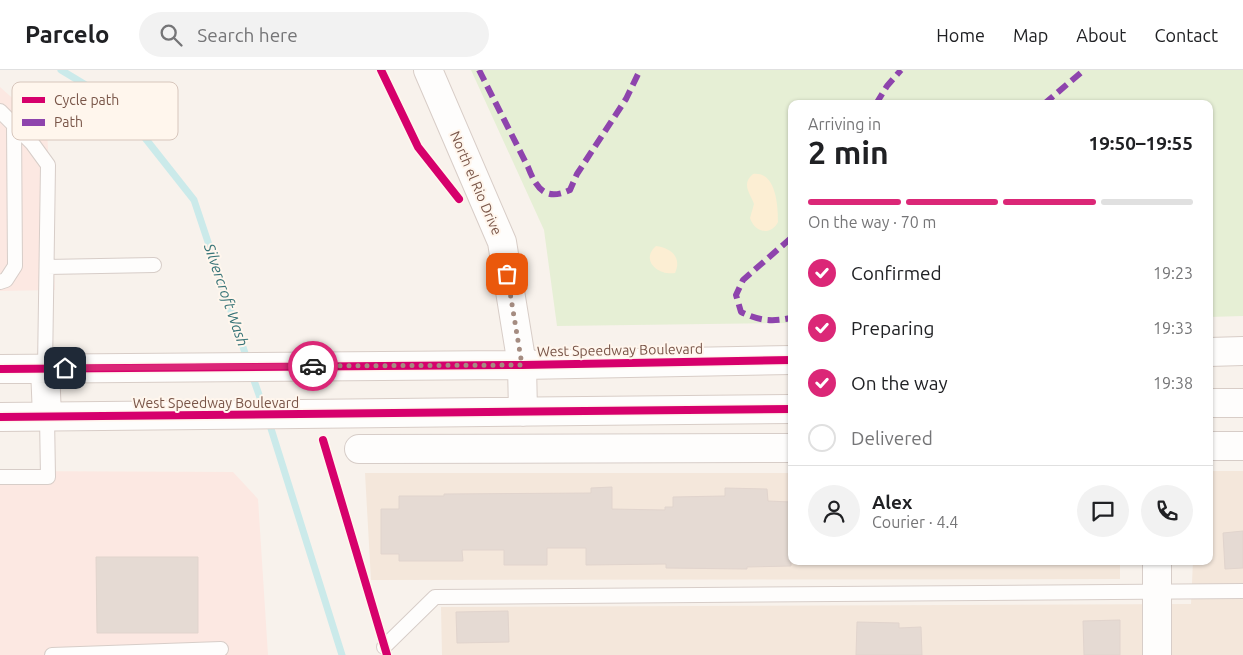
<!DOCTYPE html>
<html lang="en">
<head>
<meta charset="utf-8">
<style>
	body { margin:0; font-family:Ubuntu,sans-serif; background:#f2f2f2; color:#202124; height:100vh; display:flex; flex-direction:column; font-size:19px; white-space:nowrap }
	* { box-sizing:border-box; margin:0 }
	p { font-size:16px; color:#757577 }
	.icon { flex:none; width:28px; height:28px; fill:none; stroke:currentColor; stroke-width:2; stroke-linecap:round; stroke-linejoin:round }
	.map { position:relative; flex:1; overflow:hidden }
	.side { position:absolute; left:788px; top:30px; width:425px; height:465px; display:flex; flex-direction:column; background:#fff; border-radius:10px; box-shadow:0 1px 4px #0004 }
	.side>* { flex:none }
	.pin { position:absolute; display:grid; place-items:center; width:42px; height:42px; color:#fff; margin:-21px; border-radius:10px; box-shadow:0 2px 8px #0006 }
	.courier { position:absolute; display:grid; place-items:center; width:50px; height:50px; margin:-25px; border:4px solid #db2777; border-radius:50%; background:#fff; color:#222; box-shadow:0 1px 6px #0007 }
	.overview em { font-style:normal; font-weight:700 }
	.overview div { display:flex; flex-direction:column-reverse }
	.overview { display:flex; align-items:center; justify-content:space-between; height:85px; padding:0 20px }
	h1 { font-size:32px; font-weight:700; line-height:38px }
	.bar { display:grid; grid-template-columns:repeat(4,1fr); gap:8px 5px; align-content:center; height:60px; padding:0 20px }
	.bar i { height:6px; border-radius:4px; background:#e0e0e0 }
	.bar .on { background:#db2777 }
	.bar p { grid-column:span 4 }
	.line { display:flex; align-items:center; gap:12px; padding:0 20px; border-top:1px solid #e0e0e0 }
	.line div { flex:1 }
	.round { display:grid; place-items:center; flex:none; width:52px; height:52px; border-radius:26px; background:#f2f2f2 }
	ol { padding:0 20px; list-style:none }
	li { display:flex; align-items:center; gap:15px; height:55px }
	li p { margin-inline-start:auto }
	li .icon { padding:5px; border-radius:50%; background:#db2777; color:#fff; stroke-width:4 }
	li:last-child { color:#757577 }
	li i { width:28px; height:28px; border:2px solid #e0e0e0; border-radius:50% }
	header { display:flex; align-items:center; gap:30px; box-sizing:border-box; height:70px; padding:0 25px; background:#fff; border-bottom:1px solid #e0e0e0 }
	header strong { font-size:24px }
	nav { display:flex; gap:28px; margin-inline-start:auto; font-size:18px }
	.search { width:350px; height:45px; background:#f2f2f2; display:flex; align-items:center; gap:12px; box-sizing:border-box; padding:0 18px; border-radius:28px; color:#757577; font-size:19px }
	.map>svg:first-child { display:block }
</style>
</head>
<body>
<header>
<strong>Parcelo</strong>
<div class="search"><svg class="icon" aria-label="search" viewBox="0 0 24 24"><circle cx="10" cy="10" r="6"/><path d="M15 15l6 6"/></svg>Search here</div>
<nav><a>Home</a><a>Map</a><a>About</a><a>Contact</a></nav>
</header>
<div class="map">
<svg width="1243" height="585" viewBox="0 0 1243 585">
	<rect width="100%" height="100%" fill="#f8f2ec"/>
	<path fill="#f4e7db" d="M 1209,401 L 1243,401 L 1243,585 L 442,585 L 441,537 L 1191,534 L 1193,491 L 1209,491 Z
		M 365,403 L 791,403 L 791,491 L 1120,491 L 1120,509 L 371,510 Z"/>
	<path fill="#fce8e2" d="M 0,17 L 47,59 L 55,220 L 0,221 Z
		M 0,401 L 233,402 L 258,429 L 268,585 L 0,585 Z"/>
	<path fill="#e6efd5" d="M 471,0 L 1243,0 L 1243,246 L 1209,247 L 1209,34 L 791,34 L 791,253 L 557,256 L 544,160 Z"/>
	<path fill="#fceed3" d="M 753,104 C 776,101 778,135 778,152 C 771,166 755,163 750,148 L 754,134 C 750,123 741,114 753,104 Z
		M 656,176 C 672,178 682,188 675,203 C 658,206 640,190 656,176 Z"/>
	<g fill="none" stroke-linecap="round" stroke-linejoin="round">
		<path stroke="#cbeaea" stroke-width="7" d="M 61,0 L 119,35 L 194,130 L 248,292
			M 251,302 L 264,339
			M 268,349 L 342,585"/>
	</g>
	<path fill="#e5dad3" stroke="#e1d4cd" d="M 612,417 L 612,439 L 665,440 L 665,437 L 673,437 L 673,427 L 725,426 L 725,418 L 767,419 L 768,431 L 791,432 L 791,496 L 747,497 L 747,499 L 666,498 L 666,494 L 586,495 L 586,478 L 547,478 L 547,495 L 504,495 L 504,480 L 462,480 L 463,491 L 399,491 L 399,484 L 381,484 L 381,439 L 399,439 L 399,426 L 444,426 L 444,424 L 591,423 L 591,418 Z
		M 1243,461 L 1243,498 L 1225,499 L 1223,463 Z
		M 96,487 L 198,487 L 198,563 L 97,563 Z
		M 508,541 L 509,572 L 457,573 L 456,542 Z
		M 1120,550 L 1120,585 L 1084,585 L 1083,551 Z
		M 857,552 L 899,553 L 899,558 L 921,557 L 922,585 L 856,585 Z"/>
	<g fill="none" stroke-linecap="round" stroke-linejoin="round">
		<g stroke="#d7cdc8" stroke-width="16">
			<path id="lane" d="M 0,41 L 32,73 L 48,95 L 45,298
				M 47,197 L 154,195
				M 0,212 L 6,210 L 15,196 L 14,54
				M 0,407 L 48,407 L 47,347
				M 384,577 L 435,527 L 1243,521
				M 52,585 L 221,579"/>
		</g>
		<g stroke="#d7cdc8" stroke-width="30">
			<path id="street" d="M 1209,376 L 1243,376
				M 359,379 L 791,378
				M 1157,491 L 1157,585"/>
		</g>
		<g stroke="#d8cdc7" stroke-width="30">
			<path id="secondary" d="M 428,0 L 502,172 L 522,295 L 523,342
				M 1209,282 L 1243,281
				M 45,298 L 47,347
				M 0,299 L 522,295 L 791,290
				M 1209,333 L 1243,333
				M 0,347 L 791,339"/>
		</g>
		<use href="#lane" stroke="#fefdfc" stroke-width="14"/>
		<use href="#street" stroke="#fefdfc" stroke-width="28"/>
		<use href="#secondary" stroke="#fefdfc" stroke-width="28"/>
		<path stroke="#8e44ad" stroke-width="6" stroke-dasharray="12 6" stroke-linecap="butt" d="M 479,0 L 528,97 C 537,120 546,131 570,120 L 577,104 L 626,29 L 640,0
			M 876,34 L 887,16 L 901,0
			M 1044,34 L 1084,0
			M 791,168 L 743,210 L 736,225 L 741,242 C 760,251 771,252 791,248"/>
		<g stroke="#fff6ed" stroke-width="11">
			<path id="cycleway" d="M 381,0 L 418,77 L 459,129
				M 0,299 L 522,295 L 791,290
				M 0,347 L 791,339
				M 323,370 L 387,585"/>
		</g>
		<use href="#cycleway" stroke="#d6006c" stroke-width="8"/>
	</g>
	<g fill="none" stroke-linecap="round" stroke-linejoin="round">
		<path stroke="#a58c81" stroke-width="5" stroke-dasharray="0 9" d="M 313,296 L 522,295 L 507,204"/>
		<path stroke="#db2777" stroke-width="6" d="M 65,298 L 313,296"/>
	</g>
	<g text-anchor="middle" stroke-width="4" stroke-linejoin="round" paint-order="stroke">
		<g font-size="14" fill="#795548" stroke="#fff6ed">
			<text transform="translate(476 113) rotate(67)" y="5">North el Rio Drive</text>
			<text transform="translate(620 280) rotate(-1)" y="5">West Speedway Boulevard</text>
			<text x="216" y="338">West Speedway Boulevard</text>
		</g>
		<g font-size="15" font-style="italic" fill="#387478" stroke="#fff6ed">
			<text transform="translate(226 225) rotate(71)" y="5">Silvercroft Wash</text>
		</g>
	</g>
	<rect x="12" y="12" width="166" height="58" rx="8" fill="#fff6ed" stroke="#d7c6bc" stroke-width="1"/>
	<rect x="22" y="27" width="23" height="6" fill="#d6006c"/>
	<rect x="22" y="49" width="23" height="7" fill="#8e44ad"/>
	<g font-size="14" fill="#795548">
		<text x="54" y="35">Cycle path</text>
		<text x="54" y="57">Path</text>
	</g>
</svg>
<div class="pin" style="left:507px;top:204px;background:#ea580c"><svg class="icon" aria-label="bag" viewBox="0 0 24 24"><path d="M5 8h14l-1 12H6zM9 8a3 3 0 0 1 6 0"/></svg></div>
<div class="pin" style="left:65px;top:298px;background:#1f2937"><svg class="icon" aria-label="home" viewBox="0 0 24 24"><path d="M3 11l9-7 9 7M6 9v11h12V9"/></svg></div>
<div class="courier" style="left:313px;top:296px"><svg class="icon" aria-label="car" viewBox="0 0 24 24"><path d="M5 17H2v-5l4-1 3-4h7l3 4 3 1v5h-3M9 17h6M6 11h13"/><circle cx="7" cy="17" r="2"/><circle cx="17" cy="17" r="2"/></svg></div>
<section class="side">
<div class="overview"><div><h1>2 min</h1><p>Arriving in</p></div><em>19:50–19:55</em></div>
<div class="bar"><i class="on"></i><i class="on"></i><i class="on"></i><i></i><p>On the way · 70 m</p></div>
<ol>
<li><svg class="icon" aria-label="check" viewBox="0 0 24 24"><path d="M5 12l5 5 9-10"/></svg>Confirmed<p>19:23</p></li>
<li><svg class="icon" aria-label="check" viewBox="0 0 24 24"><path d="M5 12l5 5 9-10"/></svg>Preparing<p>19:33</p></li>
<li><svg class="icon" aria-label="check" viewBox="0 0 24 24"><path d="M5 12l5 5 9-10"/></svg>On the way<p>19:38</p></li>
<li><i></i>Delivered</li>
</ol>
<div class="line" style="height:90px"><a class="round"><svg class="icon" aria-label="person" viewBox="0 0 24 24"><circle cx="12" cy="8" r="4"/><path d="M4 21q1-7 8-7t8 7"/></svg></a><div><b>Alex</b><p>Courier · 4.4</p></div><a class="round"><svg class="icon" aria-label="chat" viewBox="0 0 24 24"><path d="M4 5h16v11H9l-5 4z"/></svg></a><a class="round"><svg class="icon" aria-label="phone" viewBox="0 0 24 24"><path d="M5 4h4l2 5-3 2q2 4 5 5l2-3 5 2v4C11 20 4 13 5 4z"/></svg></a></div>
</section>
</div>
</body>
</html>
